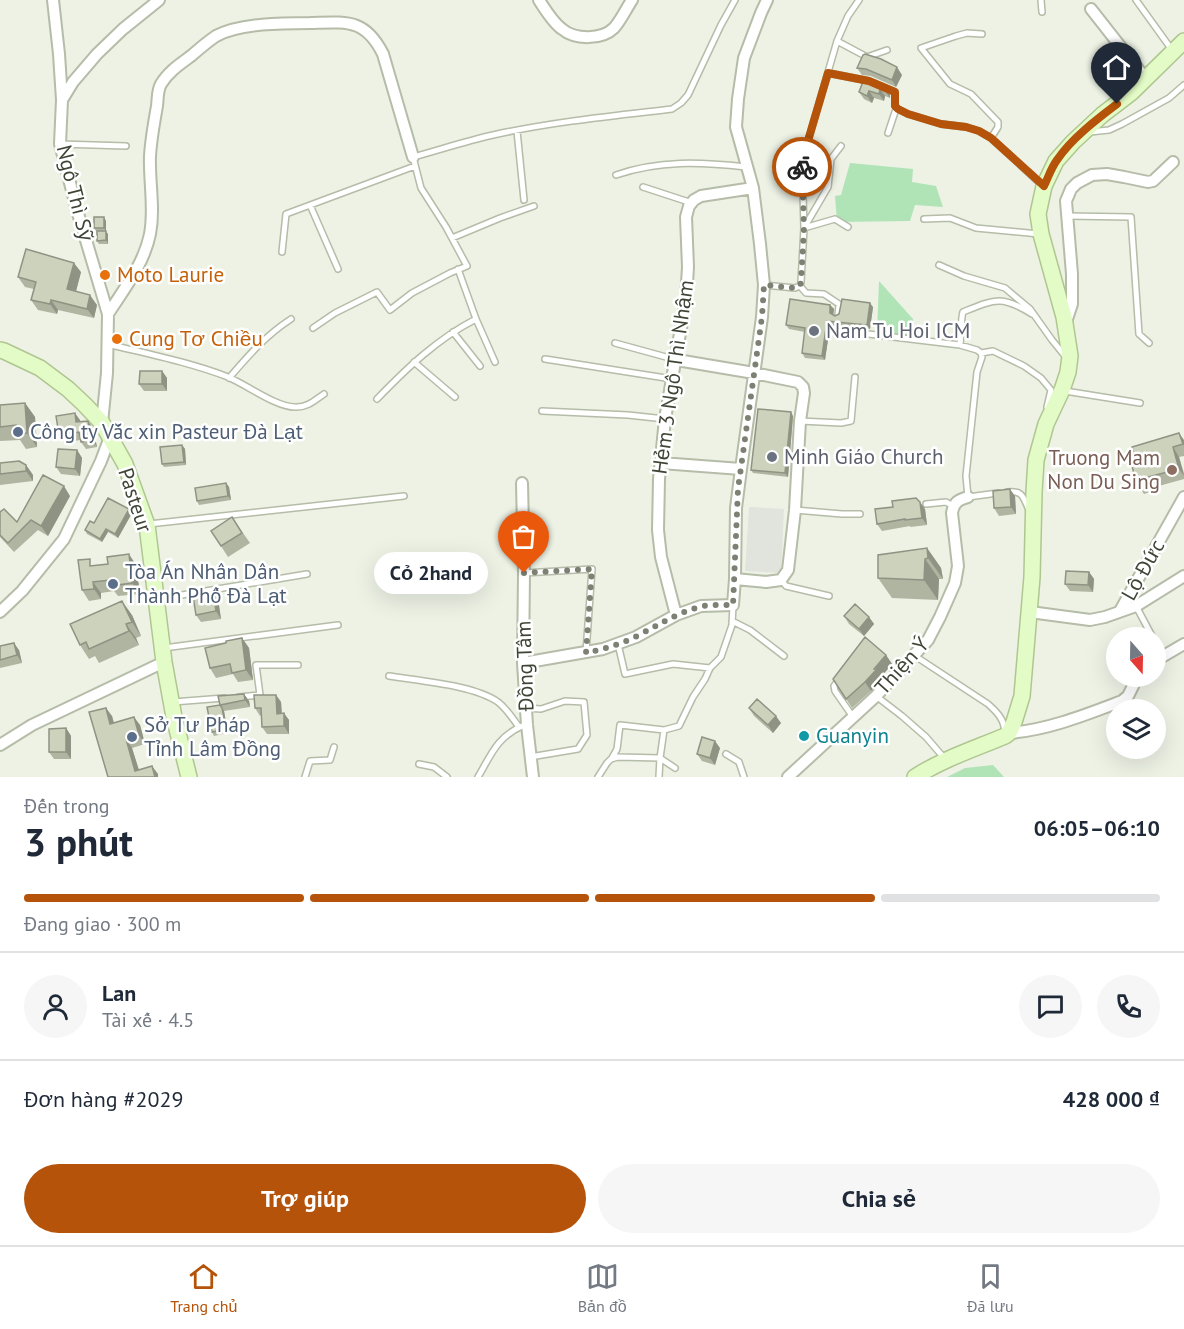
<!DOCTYPE html>
<html lang="vi">
<head>
<meta charset="utf-8">
<style>
	body { margin:0; font-family:"PT Sans",sans-serif; background:#f6f6f7; color:#1f2937; height:100vh; display:flex; flex-direction:column; font-size:22px; white-space:nowrap }
	* { box-sizing:border-box; margin:0 }
	p { font-size:20px; color:#747a83 }
	.icon { flex:none; width:33px; height:33px; fill:none; stroke:currentColor; stroke-width:2; stroke-linecap:round; stroke-linejoin:round }
	.map { position:relative; height:777px; overflow:hidden }
	.details { display:flex; flex-direction:column; background:#fff; flex:1 }
	.details>* { flex:none }
	.needle { width:39px; rotate:160deg }
	.buttons { position:absolute; left:1106px; top:627px; display:grid; gap:12px }
	.buttons a { display:grid; place-items:center; width:60px; height:60px; border-radius:50%; background:#fff; box-shadow:0 6px 24px #0002; font-size:30px }
	.pin { position:absolute; display:grid; place-items:center; width:51px; height:51px; color:#fff; margin:-62px -26px; border-radius:50% 50% 50% 0; rotate:-45deg; box-shadow:0 0 6px #0007 }
	.pin .icon { rotate:45deg }
	.courier { position:absolute; display:grid; place-items:center; width:60px; height:60px; margin:-30px; border:4px solid #b45309; border-radius:50%; background:#fff; color:#222; box-shadow:0 2px 8px #0007 }
	.bubble { position:absolute; height:42px; border-radius:21px; background:#fff; box-shadow:0 6px 24px #0002; font-size:20px; font-weight:800; line-height:42px; text-align:center }
	.summary em { font-style:normal; font-weight:800 }
	.summary div { display:flex; flex-direction:column-reverse }
	.summary { display:flex; align-items:center; justify-content:space-between; height:102px; padding:0 24px }
	h1 { font-size:39px; font-weight:800; line-height:45px }
	.bar { display:grid; grid-template-columns:repeat(4,1fr); gap:9px 6px; align-content:center; height:72px; padding:0 24px }
	.bar i { height:8px; border-radius:4px; background:#e0e1e3 }
	.bar .selected { background:#b45309 }
	.bar p { grid-column:span 4 }
	.line { display:flex; align-items:center; gap:15px; padding:0 24px; border-top:2px solid #e0e1e3 }
	.line div { flex:1 }
	.round { display:grid; place-items:center; flex:none; width:63px; height:63px; border-radius:32px; background:#f6f6f7 }
	.primary-button { display:flex; gap:12px; margin-top:auto; padding:12px 24px }
	.primary-button a { flex:1; height:69px; border-radius:36px; background:#b45309; color:#fff; font-size:24px; font-weight:800; line-height:69px; text-align:center }
	.primary-button a+a { background:#f6f6f7; color:#1f2937 }
	.tab-bar { display:flex; justify-content:space-around; align-items:center; height:84px; border-top:2px solid #e0e1e3; background:#fff; font-size:16px; color:#747a83 }
	.tab-bar a { display:grid; justify-items:center; gap:3px }
	.tab-bar .selected { color:#b45309 }
	.map>svg:first-child { display:block }
</style>
</head>
<body>
<div class="map">
<svg width="1184" height="777" viewBox="0 0 1184 777">
	<rect width="100%" height="100%" fill="#edf2e5"/>
	<path fill="#b0e4b7" d="M 850,163 L 913,169 L 912,182 L 936,186 L 943,207 L 915,205 L 910,221 L 837,222 L 835,196 L 841,195 Z
		M 879,281 L 913,319 L 912,337 L 877,333 Z
		M 993,765 L 1004,777 L 947,777 L 965,768 Z"/>
	<path fill="#e1e3dd" d="M 749,507 L 784,509 L 781,573 L 745,571 Z"/>
	<g fill="none" stroke-linecap="round" stroke-linejoin="round">
		<g stroke="#b5bca8" stroke-width="8">
			<path id="lane" d="M 1041,0 L 1042,12
				M 1136,0 L 1172,50
				M 982,34 L 967,33 L 956,36 L 921,48 L 950,84 L 971,94 L 998,122 L 998,127 L 991,138
				M 837,41 L 867,57 L 887,50
				M 828,73 L 869,81 L 895,92 L 895,106 L 898,109 L 908,114 L 941,124 L 966,127 L 979,131 L 991,138 L 1043,186
				M 517,131 L 524,200
				M 1090,132 L 1109,130 L 1122,124 L 1169,98 L 1184,85
				M 888,133 L 895,112 L 898,109
				M 60,144 L 126,146
				M 616,175 C 660,160 700,162 746,167
				M 643,187 L 692,203
				M 310,205 L 338,269
				M 1067,216 L 1131,217 L 1139,334 L 1149,343
				M 924,219 L 950,218 L 976,228 L 1039,234
				M 804,228 L 828,187 L 831,159 L 841,146
				M 804,228 L 835,219 L 848,227
				M 452,238 L 500,218 L 534,206
				M 282,252 L 286,214 L 415,166
				M 939,265 L 964,276 L 1005,288 L 1030,309 L 1052,340 L 1065,356
				M 764,285 L 795,288 L 800,286 L 801,282 L 804,228 L 802,162 L 837,41 L 848,16 L 859,0
				M 800,286 L 806,293 L 824,294 L 839,304 L 838,316
				M 476,319 L 495,362
				M 313,328 L 335,313 L 377,292 L 390,310 L 412,293 L 450,273 L 467,266 L 446,227 L 421,188 L 413,157 C 439,150 466,141 493,135 C 551,122 612,116 672,109 L 681,103 L 688,95 L 721,25 L 735,0
				M 453,332 L 480,366
				M 860,333 L 960,345 L 977,350 L 981,353 L 993,351 L 1024,366 L 1041,378 L 1051,390 L 1047,407
				M 615,343 L 677,360
				M 107,344 C 148,354 189,362 228,377 C 247,385 276,407 295,407 C 307,408 315,400 324,394
				M 960,345 C 961,336 961,317 963,312 C 995,299 1002,295 1032,314
				M 981,353 L 982,357 L 977,372 L 966,476 L 968,497 L 998,493
				M 545,359 L 672,379
				M 414,362 L 455,397
				M 229,378 C 249,355 265,336 291,319
				M 1065,391 L 1140,403
				M 377,399 C 407,368 437,339 476,319 L 458,269
				M 542,411 L 628,415 L 665,419
				M 800,421 L 841,423 L 851,421 L 855,377
				M 1007,492 C 1023,490 1023,497 1029,510
				M 926,504 L 946,502 L 953,506
				M 795,510 L 842,514 L 860,514
				M 149,524 L 404,496
				M 524,573 L 592,569 L 586,652
				M 781,580 L 786,586 L 829,596
				M 158,599 L 307,574
				M 1136,606 L 1153,638
				M 732,621 L 750,630 L 784,656
				M 1155,641 L 1163,655
				M 618,644 L 625,674 L 673,664 L 710,668
				M 164,648 L 338,625
				M 915,656 L 988,704 C 997,712 1004,719 1005,732
				M 389,676 C 419,681 474,685 498,702 C 507,709 513,719 519,727
				M 839,679 L 834,686 L 835,691 L 853,717
				M 876,696 L 902,716 L 926,737 L 945,759
				M 239,697 L 260,695 L 256,665 L 298,665
				M 173,702 L 224,698
				M 526,708 L 541,709 L 565,701 L 584,702 L 587,735 L 578,749 L 530,757
				M 726,754 L 739,762 L 744,777
				M 612,758 L 617,749 L 620,725 L 664,730
				M 419,764 L 434,767 L 447,777
				M 305,777 L 310,761 L 330,760 L 334,747
				M 478,777 C 491,755 497,737 522,726
				M 598,777 L 607,763 L 611,759 L 618,757 L 660,758 L 675,768
				M 659,777 L 660,758 L 664,730 L 679,726 L 693,697 L 705,679 L 710,668 L 721,657 L 732,625 L 733,605"/>
		</g>
		<g stroke="#b5bca8" stroke-width="14">
			<path id="street" d="M 53,0 L 59,54 L 62,100
				M 539,0 C 544,8 555,24 562,29 C 575,40 602,40 614,28 C 621,20 626,9 632,0
				M 1091,9 L 1146,79
				M 108,314 C 124,289 144,264 150,234 C 155,208 149,182 150,156 C 151,139 154,123 157,106 C 158,99 157,91 161,84 C 168,72 180,64 191,56 C 199,49 207,42 216,36 C 240,23 284,23 310,23 C 346,22 365,18 383,54 L 413,157
				M 1066,322 L 1072,304 L 1072,274 L 1066,201 L 1071,189 L 1077,183 L 1092,175 L 1107,174 L 1124,177 L 1148,182 L 1153,181 L 1173,162
				M 677,360 L 754,373 L 798,382 L 803,387 L 804,393 L 800,421 L 795,510 L 788,570 L 781,580 L 766,582 L 735,579
				M 102,423 L 107,373 L 108,314 L 77,210 L 60,144 L 62,100 L 73,82 L 97,54 L 123,29 L 159,0
				M 661,463 L 741,469
				M 522,483 L 524,573 L 523,663 L 527,725 L 533,777
				M 1120,611 L 1184,497
				M 0,612 L 22,591 L 64,539 L 101,461 L 110,437
				M 1030,612 L 1090,620 L 1105,617 L 1136,606 L 1184,576
				M 676,615 L 661,557 L 658,530 L 659,479 L 665,419 L 686,299 L 688,267 L 686,217 L 689,206 L 694,200 L 701,196 L 753,188
				M 1155,661 L 1184,644
				M 523,663 L 603,649 L 636,637 L 676,615 L 701,606 L 733,605 L 735,579 L 736,508 L 741,469 L 762,317 L 764,285 L 760,244 L 753,188 L 736,127 L 738,99 L 744,58 L 761,13 L 767,0
				M 1009,733 C 1048,730 1085,715 1122,701 L 1128,696 L 1138,676
				M 0,745 L 32,725 L 164,662
				M 788,777 L 876,696 L 928,640 L 940,617 L 955,583 L 958,566 L 952,513 C 954,502 958,500 968,497"/>
		</g>
		<g stroke="#b0c691" stroke-width="18">
			<path id="secondary" d="M 0,350 L 4,351 L 40,368 L 68,389 L 84,404 L 102,423 L 125,464 L 147,525 L 164,662 L 174,717 L 189,777
				M 915,777 C 943,759 974,749 1005,736 L 1009,733 L 1014,722 L 1022,696 L 1032,577 L 1034,492 L 1036,460 L 1046,424 L 1062,390 L 1068,372 L 1070,356 L 1064,317 L 1041,234 L 1038,214 L 1044,186 L 1056,161 L 1073,142 L 1102,115 L 1132,92 L 1184,41"/>
		</g>
		<use href="#lane" stroke="#fff" stroke-width="5"/>
		<use href="#street" stroke="#fff" stroke-width="10"/>
		<use href="#secondary" stroke="#e3fbc6" stroke-width="15"/>
	</g>
	<path fill="#afb5a1" d="M 857,68 L 902,75 L 896,87 L 871,76 L 862,75 Z
		M 885,88 L 890,95 L 890,98 L 885,96 L 884,101 L 874,98 L 872,103 L 864,99 L 859,92 Z
		M 106,221 L 106,232 L 108,234 L 108,244 L 99,244 L 97,241 L 97,232 L 94,228 Z
		M 81,272 L 76,291 L 97,305 L 94,318 L 58,310 L 57,314 L 38,310 L 31,300 L 34,289 L 25,287 L 18,277 Z
		M 830,305 L 834,309 L 833,315 L 835,316 L 873,307 L 870,329 L 830,326 L 825,360 L 805,358 L 802,353 L 805,332 L 789,329 L 786,325 Z
		M 162,371 L 167,378 L 167,391 L 144,391 L 139,384 Z
		M 25,403 L 35,417 L 37,447 L 26,449 L 20,440 L 0,441 L 0,405 Z
		M 793,416 L 788,477 L 753,473 L 751,470 Z
		M 80,420 L 80,422 L 93,428 L 97,447 L 86,449 L 81,442 L 81,440 L 64,442 L 59,435 Z
		M 1184,440 L 1184,456 L 1179,457 L 1184,473 L 1184,479 L 1155,487 L 1156,490 L 1144,494 L 1137,484 L 1136,462 Z
		M 182,445 L 185,449 L 186,465 L 164,467 L 162,464 Z
		M 77,450 L 82,458 L 80,476 L 61,474 L 56,467 Z
		M 0,463 L 26,465 L 33,475 L 33,481 L 0,485 Z
		M 226,483 L 229,487 L 231,500 L 199,505 L 197,501 Z
		M 70,496 L 48,536 L 38,530 L 14,552 L 0,537 L 0,512 L 17,522 Z
		M 1015,496 L 1016,514 L 999,516 L 994,508 Z
		M 129,509 L 132,513 L 118,538 L 108,532 L 102,542 L 87,534 L 85,530 L 94,523 Z
		M 925,509 L 927,525 L 910,527 L 910,526 L 882,531 L 877,524 Z
		M 232,517 L 250,543 L 228,557 L 221,546 Z
		M 927,548 L 941,568 L 943,579 L 939,579 L 938,600 L 892,598 L 878,578 Z
		M 94,565 L 136,565 L 140,594 L 118,596 L 114,591 L 101,593 L 101,599 L 89,601 L 82,590 Z
		M 1089,572 L 1094,579 L 1093,592 L 1070,591 L 1065,584 Z
		M 218,599 L 221,619 L 201,622 L 196,615 Z
		M 132,615 L 141,636 L 136,638 L 139,645 L 99,663 L 95,656 L 89,659 L 80,645 Z
		M 844,616 L 869,617 L 874,624 L 864,636 L 849,624 Z
		M 242,638 L 249,648 L 253,680 L 238,682 L 233,674 L 216,678 L 210,668 L 226,643 Z
		M 0,646 L 19,650 L 22,663 L 0,668 Z
		M 886,655 L 892,664 L 881,677 L 882,679 L 871,691 L 852,708 L 834,680 Z
		M 244,694 L 249,701 L 250,707 L 224,711 L 228,733 L 214,736 L 212,732 L 220,705 Z
		M 276,695 L 281,702 L 282,713 L 289,720 L 289,734 L 267,734 L 262,727 L 261,715 L 260,716 L 255,708 Z
		M 749,708 L 781,723 L 773,733 L 754,716 Z
		M 112,716 L 114,723 L 140,725 L 145,744 L 132,748 L 139,770 L 158,774 L 158,777 L 108,777 Z
		M 66,728 L 71,736 L 71,759 L 54,759 L 49,752 Z
		M 720,748 L 715,765 L 702,761 L 697,754 Z"/>
	<path fill="#8f9383" d="M 897,67 L 902,75 L 896,87 L 892,80 Z
		M 885,88 L 890,95 L 890,98 L 885,91 Z
		M 880,89 L 885,96 L 884,101 L 879,94 Z
		M 869,91 L 874,98 L 872,103 L 867,96 Z
		M 104,217 L 106,221 L 106,232 L 108,234 L 108,244 L 106,240 L 106,231 L 104,228 Z
		M 74,263 L 81,272 L 74,299 L 67,289 Z
		M 90,295 L 97,305 L 94,318 L 87,309 Z
		M 51,300 L 58,310 L 57,314 L 50,304 Z
		M 870,303 L 873,307 L 870,329 L 867,325 Z
		M 830,305 L 834,309 L 833,318 L 830,313 Z
		M 827,321 L 830,326 L 825,360 L 822,356 Z
		M 162,371 L 167,378 L 167,391 L 162,384 Z
		M 25,403 L 35,417 L 37,447 L 27,433 Z
		M 791,412 L 793,416 L 788,477 L 785,473 Z
		M 75,413 L 80,420 L 81,430 L 76,422 Z
		M 88,421 L 93,428 L 97,447 L 92,440 Z
		M 1179,433 L 1184,440 L 1184,446 L 1183,444 Z
		M 182,445 L 185,449 L 186,465 L 184,462 Z
		M 1173,447 L 1179,457 L 1184,476 L 1179,469 Z
		M 77,450 L 82,458 L 80,476 L 75,469 Z
		M 26,465 L 33,475 L 33,481 L 26,471 Z
		M 1148,477 L 1155,487 L 1156,490 L 1149,481 Z
		M 226,483 L 229,487 L 231,500 L 228,496 Z
		M 64,486 L 70,496 L 48,536 L 41,526 Z
		M 1010,489 L 1015,496 L 1016,514 L 1011,507 Z
		M 920,502 L 925,509 L 927,525 L 922,518 Z
		M 129,509 L 132,513 L 118,538 L 115,534 Z
		M 106,529 L 108,532 L 102,542 L 100,539 Z
		M 927,548 L 941,568 L 943,579 L 928,558 Z
		M 129,554 L 136,565 L 140,594 L 132,583 Z
		M 925,559 L 939,579 L 938,600 L 924,580 Z
		M 1089,572 L 1094,579 L 1093,592 L 1088,585 Z
		M 93,582 L 101,593 L 101,599 L 94,589 Z
		M 213,592 L 218,599 L 221,619 L 216,611 Z
		M 122,601 L 132,615 L 141,636 L 132,622 Z
		M 869,617 L 874,624 L 864,636 L 859,629 Z
		M 126,624 L 136,638 L 139,645 L 129,631 Z
		M 242,638 L 249,648 L 253,680 L 246,670 Z
		M 14,643 L 19,650 L 22,663 L 17,655 Z
		M 886,655 L 892,664 L 881,677 L 882,679 L 871,691 L 865,682 Z
		M 244,694 L 249,701 L 250,707 L 245,700 Z
		M 276,695 L 281,702 L 282,721 L 277,714 Z
		M 106,708 L 112,716 L 116,732 L 110,724 Z
		M 222,708 L 224,711 L 228,733 L 226,729 Z
		M 284,713 L 289,720 L 289,734 L 284,726 Z
		M 776,716 L 781,723 L 773,733 L 768,725 Z
		M 134,717 L 140,725 L 145,744 L 139,735 Z
		M 66,728 L 71,736 L 71,759 L 66,752 Z
		M 126,739 L 132,748 L 141,777 L 135,771 Z
		M 715,741 L 720,748 L 715,765 L 710,758 Z
		M 152,766 L 158,774 L 158,777 L 155,777 Z"/>
	<path fill="#ccd2bb" stroke="#8f9383" stroke-width="1.5" d="M 865,54 L 881,59 L 897,67 L 892,80 L 866,69 L 857,68 L 863,55 Z
		M 864,79 L 885,88 L 885,91 L 880,89 L 879,94 L 869,91 L 867,96 L 859,92 Z
		M 94,217 L 104,217 L 104,228 L 94,228 Z
		M 97,231 L 106,231 L 106,240 L 97,241 Z
		M 26,249 L 74,263 L 67,289 L 90,295 L 87,309 L 51,300 L 50,304 L 31,300 L 36,282 L 18,277 Z
		M 790,299 L 830,305 L 830,313 L 835,316 L 839,314 L 842,299 L 870,303 L 867,325 L 827,321 L 822,356 L 802,353 L 805,328 L 786,325 Z
		M 140,371 L 162,371 L 162,384 L 139,384 Z
		M 25,403 L 27,433 L 16,435 L 16,425 L 0,427 L 0,405 Z
		M 758,409 L 791,412 L 785,473 L 751,470 Z
		M 75,413 L 76,422 L 88,421 L 92,440 L 81,442 L 79,432 L 59,435 L 56,416 Z
		M 1179,433 L 1183,444 L 1173,447 L 1179,469 L 1148,477 L 1149,481 L 1137,484 L 1131,463 L 1136,462 L 1132,447 Z
		M 182,445 L 184,462 L 162,464 L 160,447 Z
		M 58,449 L 77,450 L 75,469 L 56,467 Z
		M 19,461 L 26,465 L 26,471 L 0,474 L 0,463 Z
		M 43,475 L 64,486 L 41,526 L 31,520 L 8,543 L 0,535 L 0,512 L 4,509 L 17,522 Z
		M 226,483 L 228,496 L 197,501 L 195,488 Z
		M 1010,489 L 1011,507 L 994,508 L 993,491 Z
		M 108,498 L 129,509 L 115,534 L 106,529 L 100,539 L 85,530 L 90,521 L 94,523 Z
		M 916,498 L 920,502 L 922,518 L 905,520 L 905,519 L 877,524 L 875,509 L 893,507 L 892,501 Z
		M 232,517 L 242,533 L 221,546 L 211,531 Z
		M 927,548 L 928,558 L 925,559 L 924,580 L 878,578 L 878,555 Z
		M 129,554 L 132,583 L 110,586 L 110,580 L 93,582 L 94,589 L 82,590 L 78,560 L 90,559 L 90,566 L 108,564 L 107,557 Z
		M 1066,571 L 1089,572 L 1088,585 L 1065,584 Z
		M 213,592 L 216,611 L 196,615 L 193,596 Z
		M 122,601 L 132,622 L 126,624 L 129,631 L 89,649 L 86,642 L 80,645 L 70,624 Z
		M 855,604 L 869,617 L 859,629 L 844,616 Z
		M 865,637 L 886,655 L 874,669 L 876,670 L 865,682 L 846,699 L 833,679 Z
		M 242,638 L 246,670 L 232,673 L 230,664 L 210,668 L 205,648 L 226,643 L 226,641 Z
		M 14,643 L 17,655 L 0,660 L 0,646 Z
		M 244,694 L 245,700 L 220,705 L 218,696 Z
		M 254,695 L 276,695 L 277,714 L 284,713 L 284,726 L 262,727 L 261,708 L 255,708 Z
		M 757,699 L 776,716 L 768,725 L 749,708 Z
		M 220,705 L 222,708 L 226,729 L 212,732 L 207,707 Z
		M 106,708 L 110,724 L 134,717 L 139,735 L 126,739 L 135,771 L 152,766 L 155,777 L 108,777 L 89,712 Z
		M 66,728 L 66,752 L 49,752 L 49,729 Z
		M 702,737 L 715,741 L 710,758 L 697,754 Z"/>
	<g fill="none" stroke-linecap="round" stroke-linejoin="round">
		<path stroke="#7c8173" stroke-width="6" stroke-dasharray="0 10.8" d="M 524,573 L 592,569 L 586,653 C 603,649 619,645 635,637 C 657,626 676,613 700,607 C 710,604 722,605 733,605 L 738,489 L 762,317 L 764,285 L 795,288 L 800,286 L 801,282 L 804,228 L 802,167"/>
		<path stroke="#b45309" stroke-width="8" d="M 802,167 L 802,162 L 807,144 L 828,73 L 869,81 L 895,92 L 895,106 L 898,109 L 908,114 L 941,124 L 966,127 L 979,131 L 991,138 L 1044,186 C 1048,178 1051,168 1057,160 C 1071,139 1097,119 1117,104"/>
	</g>
	<g fill="#e8710a" stroke="#fff" stroke-width="2">
		<circle cx="105" cy="275" r="6"/>
		<circle cx="117" cy="339" r="6"/>
	</g>
	<g fill="#6b7280" stroke="#fff" stroke-width="2">
		<circle cx="814" cy="331" r="6"/>
		<circle cx="772" cy="457" r="6"/>
	</g>
	<g fill="#5c6f8a" stroke="#fff" stroke-width="2">
		<circle cx="18" cy="432" r="6"/>
		<circle cx="113" cy="584" r="6"/>
		<circle cx="132" cy="737" r="6"/>
	</g>
	<circle fill="#8d6e63" stroke="#fff" stroke-width="2" cx="1172" cy="470" r="6"/>
	<circle fill="#0f9aa8" stroke="#fff" stroke-width="2" cx="804" cy="736" r="6"/>
	<g text-anchor="middle" stroke-width="5" stroke-linejoin="round" paint-order="stroke">
		<g font-size="21" fill="#3f4435" stroke="#fff">
			<text transform="translate(75 193) rotate(76)" y="7">Ngô Thì Sỹ</text>
			<text transform="translate(673 377) rotate(-82)" y="7">Hẻm 3 Ngô Thì Nhậm</text>
			<text transform="translate(135 500) rotate(72)" y="7">Pasteur</text>
			<text transform="translate(1143 570) rotate(-61)" y="7">Lộ Đức</text>
			<text transform="translate(525 666) rotate(-92)" y="7">Đồng Tâm</text>
			<text transform="translate(902 666) rotate(-48)" y="7">Thiện Ý</text>
		</g>
		<g font-size="21" fill="#c56008" stroke="#fff" text-anchor="start">
			<text x="117" y="282">Moto Laurie</text>
			<text x="129" y="346">Cung Tơ Chiều</text>
		</g>
		<g font-size="21" fill="#5b616d" stroke="#fff" text-anchor="start">
			<text x="826" y="338">Nam Tu Hoi ICM</text>
			<text x="784" y="464">Minh Giáo Church</text>
		</g>
		<g font-size="21" fill="#4e5e75" stroke="#fff" text-anchor="start">
			<text x="30" y="439">Công ty Vắc xin Pasteur Đà Lạt</text>
			<text x="125" y="579">Tòa Án Nhân Dân<tspan x="125" dy="24">Thành Phố Đà Lạt</tspan></text>
			<text x="144" y="732">Sở Tư Pháp<tspan x="144" dy="24">Tỉnh Lâm Đồng</tspan></text>
		</g>
		<g font-size="21" fill="#785e54" stroke="#fff" text-anchor="end">
			<text x="1160" y="465">Truong Mam<tspan x="1160" dy="24">Non Du Sing</tspan></text>
		</g>
		<g font-size="21" fill="#0d838f" stroke="#fff" text-anchor="start">
			<text x="816" y="743">Guanyin</text>
		</g>
	</g>
</svg>
<div class="buttons">
<a><svg class="needle" viewBox="-14 -14 28 28"><path d="M0-13l5 13h-10z" fill="#e53935"/><path d="M0 13l5-13h-10z" fill="#747a83"/></svg></a>
<a><svg class="icon" aria-label="layers" viewBox="0 0 24 24"><path d="M12 4l9 5-9 5-9-5zM3 14l9 5 9-5"/></svg></a>
</div>
<div class="pin" style="left:524px;top:573px;background:#ea580c"><svg class="icon" aria-label="bag" viewBox="0 0 24 24"><path d="M5 8h14l-1 12H6zM9 8a3 3 0 0 1 6 0"/></svg></div>
<div class="pin" style="left:1117px;top:104px;background:#1f2937"><svg class="icon" aria-label="home" viewBox="0 0 24 24"><path d="M3 11l9-7 9 7M6 9v11h12V9"/></svg></div>
<div class="courier" style="left:802px;top:167px"><svg class="icon" aria-label="bike" viewBox="0 0 24 24"><circle cx="6" cy="16" r="4"/><circle cx="18" cy="16" r="4"/><path d="M6 16l4-8h5l3 8M10 8l3 8H6M13 5h3"/></svg></div>
<div class="bubble" style="left:374px;top:552px;width:114px">Cỏ 2hand</div>
</div>
<section class="details">
<div class="summary"><div><h1>3 phút</h1><p>Đến trong</p></div><em>06:05–06:10</em></div>
<div class="bar"><i class="selected"></i><i class="selected"></i><i class="selected"></i><i></i><p>Đang giao · 300 m</p></div>
<div class="line" style="height:108px"><a class="round"><svg class="icon" aria-label="person" viewBox="0 0 24 24"><circle cx="12" cy="8" r="4"/><path d="M4 21q1-7 8-7t8 7"/></svg></a><div><b>Lan</b><p>Tài xế · 4.5</p></div><a class="round"><svg class="icon" aria-label="chat" viewBox="0 0 24 24"><path d="M4 5h16v11H9l-5 4z"/></svg></a><a class="round"><svg class="icon" aria-label="phone" viewBox="0 0 24 24"><path d="M5 4h4l2 5-3 2q2 4 5 5l2-3 5 2v4C11 20 4 13 5 4z"/></svg></a></div>
<div class="line" style="height:78px"><div>Đơn hàng #2029</div><b>428 000 ₫</b></div>
<div class="primary-button"><a>Trợ giúp</a><a>Chia sẻ</a></div>
</section>
<nav class="tab-bar">
<a class="selected"><svg class="icon" aria-label="home" viewBox="0 0 24 24"><path d="M3 11l9-7 9 7M6 9v11h12V9"/></svg>Trang chủ</a>
<a><svg class="icon" aria-label="map" viewBox="0 0 24 24"><path d="M3 6l6-2 6 2 6-2v14l-6 2-6-2-6 2zM9 4v14M15 6v14"/></svg>Bản đồ</a>
<a><svg class="icon" aria-label="saved" viewBox="0 0 24 24"><path d="M7 4h10v16l-5-4-5 4z"/></svg>Đã lưu</a>
</nav>
</body>
</html>
